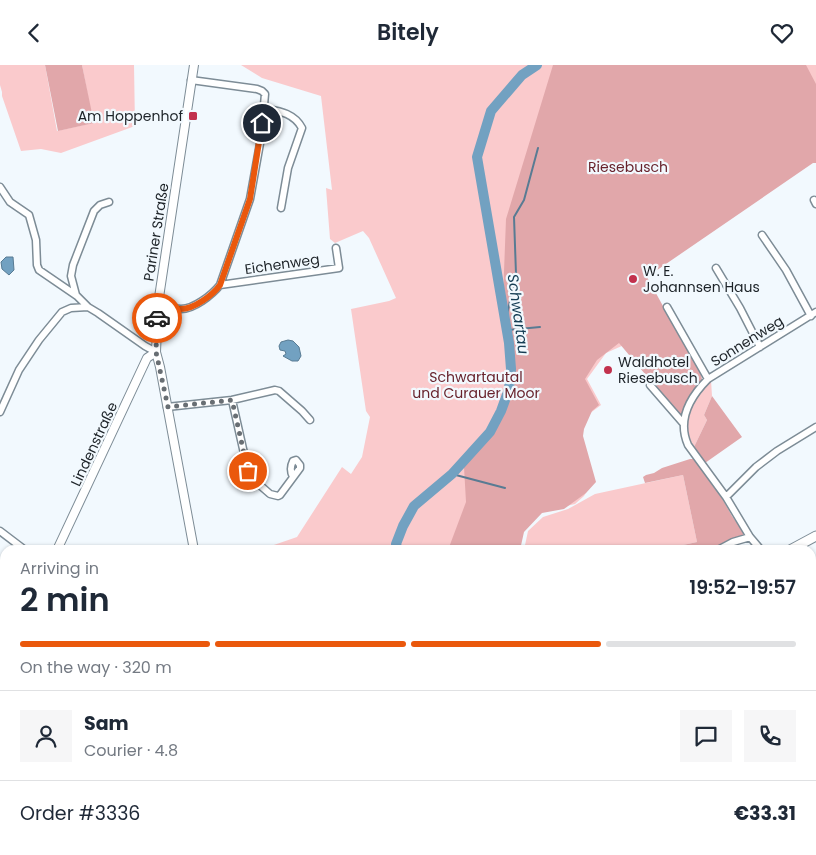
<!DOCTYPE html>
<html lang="en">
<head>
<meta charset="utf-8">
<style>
	body { margin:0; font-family:Poppins,sans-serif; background:#f6f6f7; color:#1f2937; height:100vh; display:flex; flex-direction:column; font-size:19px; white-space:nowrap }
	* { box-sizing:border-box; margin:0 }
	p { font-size:16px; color:#747a83 }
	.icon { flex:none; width:28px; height:28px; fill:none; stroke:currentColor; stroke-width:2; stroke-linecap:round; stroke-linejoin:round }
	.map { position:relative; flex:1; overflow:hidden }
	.panel { position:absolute; left:0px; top:480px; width:816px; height:310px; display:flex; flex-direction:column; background:#fff; border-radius:15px 15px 0 0; box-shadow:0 1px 4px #0004 }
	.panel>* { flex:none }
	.pin { position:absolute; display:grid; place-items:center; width:42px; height:42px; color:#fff; margin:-21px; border:2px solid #fff; border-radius:50%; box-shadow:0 1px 5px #0007 }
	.courier { position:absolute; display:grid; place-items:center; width:50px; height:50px; margin:-25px; border:4px solid #ea580c; border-radius:50%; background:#fff; color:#222; box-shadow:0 1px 6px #0007 }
	.head em { font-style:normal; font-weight:600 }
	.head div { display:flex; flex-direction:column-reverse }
	.head { display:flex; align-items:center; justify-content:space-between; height:85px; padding:0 20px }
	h1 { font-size:32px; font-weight:600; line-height:38px }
	.bar { display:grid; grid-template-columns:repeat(4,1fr); gap:8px 5px; align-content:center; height:60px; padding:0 20px }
	.bar i { height:6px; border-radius:4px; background:#e0e1e3 }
	.bar .selected { background:#ea580c }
	.bar p { grid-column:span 4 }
	.line { display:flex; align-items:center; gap:12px; padding:0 20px; border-top:1px solid #e0e1e3 }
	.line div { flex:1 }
	.round { display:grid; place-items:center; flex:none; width:52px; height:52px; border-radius:0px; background:#f6f6f7 }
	header { display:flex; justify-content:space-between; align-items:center; height:65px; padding:0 20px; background:#fff; font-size:22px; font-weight:600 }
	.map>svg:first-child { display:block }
</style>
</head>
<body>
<header><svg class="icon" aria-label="back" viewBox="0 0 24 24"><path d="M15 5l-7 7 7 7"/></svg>Bitely<svg class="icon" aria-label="heart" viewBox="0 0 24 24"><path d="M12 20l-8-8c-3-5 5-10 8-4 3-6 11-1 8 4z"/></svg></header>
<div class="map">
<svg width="816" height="790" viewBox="0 0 816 790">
	<rect width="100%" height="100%" fill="#f2f9fe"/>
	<path fill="#facacc" d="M 0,0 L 45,0 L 57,66 L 93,58 L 82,0 L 134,0 L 135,61 L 61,88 L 41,84 L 21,86 L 2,31 L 2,27 L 0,20 Z
		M 241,0 L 816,0 L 816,88 L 648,210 L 624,280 L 606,288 L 587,314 L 601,340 L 577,358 L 594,414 L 584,431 L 575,439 L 535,448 L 521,463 L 516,485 L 269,485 L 268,482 L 297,472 L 342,402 L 351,409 L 362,392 L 370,352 L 366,346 L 351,244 L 389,236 L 396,233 L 369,173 L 363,166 L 335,178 L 330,174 L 326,123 L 332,125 L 321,31 L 262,13 Z
		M 711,315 L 712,331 L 704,350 L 707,355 L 694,382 L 691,377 L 688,376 C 682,353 694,331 711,315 Z
		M 683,410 L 697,477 L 660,485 L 524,485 L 528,466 L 543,452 L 568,444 L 595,429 Z
		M 816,551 L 816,790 L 636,790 L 637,785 L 811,785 L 811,552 Z
		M 479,785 L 521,785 L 530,790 L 487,790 Z"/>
	<path fill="#e1a7aa" d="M 45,0 L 82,0 L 94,58 L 58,66 Z
		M 553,0 L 806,0 L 816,19 L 816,98 L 813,98 L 647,212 L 701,310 L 702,314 L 691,330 L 682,351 L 681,352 L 619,278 L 597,295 L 585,314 L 599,340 L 592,346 L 584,364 L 583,371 L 596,417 L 586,428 L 564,444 L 542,448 L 524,467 L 520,485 L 448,485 L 466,437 L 464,402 L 493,369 L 511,325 L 514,282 L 503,233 L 506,154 Z
		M 712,331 L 742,372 L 705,398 L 694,382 L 707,355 L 704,350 Z
		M 690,394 L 693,394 L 696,397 L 723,435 L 732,451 L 744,468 L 743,470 L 741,472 L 731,475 L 712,485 L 660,485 L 697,477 L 683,410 L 645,418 L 643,412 L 646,410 L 654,408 L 662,403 Z"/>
	<path fill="#72a1c1" stroke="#587b93" d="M 6,192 L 13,192 L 14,205 L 9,210 L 2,204 L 1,197 Z
		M 288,275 L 293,276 L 299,282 L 301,291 L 298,296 L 292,296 L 283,291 L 286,289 L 285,286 L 280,285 L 279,281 L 281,277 Z"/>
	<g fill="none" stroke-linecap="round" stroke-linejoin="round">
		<path stroke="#587b93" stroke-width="2" d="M 506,254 L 516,209 L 514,152 L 524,135 L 538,83
			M 507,265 L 540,262
			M 452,409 L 505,423"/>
		<path stroke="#72a1c1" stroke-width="10" d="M 398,485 L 396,479 L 403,461 L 414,441 L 452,409 L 490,367 L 501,346 L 509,324 L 511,304 L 509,278 L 477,92 L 491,46 L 522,10 L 537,0
			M 811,714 L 816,714
			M 506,785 L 514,790"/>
		<g stroke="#7d8c96" stroke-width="9">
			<path id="minor" d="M 191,15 L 257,24 L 262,26 L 265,29 L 261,73 L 250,134 L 220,220
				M 264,43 C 279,46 294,48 302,63 L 288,103 L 281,143
				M 0,122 L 10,137 L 29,150 L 36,175 L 37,200 L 39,205 L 77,231 L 88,242
				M 814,135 L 816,139
				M 762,170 L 786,205 L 811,251
				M 716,203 L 740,243 L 760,282
				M 76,230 L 71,211 L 73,200 L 94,146 L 100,140 L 109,137
				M 158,239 C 165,241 173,244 181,244 C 194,244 212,230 220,220 L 339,203 L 336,183
				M 667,242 L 708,314
				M 650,320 L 683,358
				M 232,335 L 248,406 L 253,414 L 270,429 L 278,431 L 280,430 L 300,403 L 300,400 L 296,395 L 293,396 C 290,402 290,406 293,412
				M 167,342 L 232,335 L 275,325 L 279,326 L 302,346 L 310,355
				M 0,347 L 19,305 L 39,275 L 62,247 L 71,243 L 88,242 L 98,248 L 145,281 L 156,287
				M 726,432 L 756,402 L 777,386 L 816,362
				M 0,466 L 25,485
				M 718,485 L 733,477 L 750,472
				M 761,485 L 750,472 L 726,432 L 688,380 C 677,355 690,332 708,314 L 816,247
				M 0,719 L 5,722
				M 94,785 L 101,790
				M 370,785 L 380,790
				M 118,790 L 123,785
				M 256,790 L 261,785"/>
		</g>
		<g stroke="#7d8c96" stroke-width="10">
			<path id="tertiary" d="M 194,0 L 158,239 L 156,287 L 160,302 L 194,485
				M 57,485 L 147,293 L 156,287
				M 0,611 L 5,602
				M 346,785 L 351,790"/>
		</g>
		<g stroke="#7d8c96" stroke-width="11">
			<path id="secondary" d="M 790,485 L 816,471
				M 503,790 L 504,785"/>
		</g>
		<use href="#minor" stroke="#fff" stroke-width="6"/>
		<use href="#tertiary" stroke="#fff" stroke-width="8"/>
		<use href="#secondary" stroke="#fff" stroke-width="9"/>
	</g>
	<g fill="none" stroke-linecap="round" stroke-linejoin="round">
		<path stroke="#686e73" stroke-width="5" stroke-dasharray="0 9" d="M 157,253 L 156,287 L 168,342 L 232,335 L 248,406"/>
		<path stroke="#ea580c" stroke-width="6" d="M 157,253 L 158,239 C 165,241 173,244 181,244 C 194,244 213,230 220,220 L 250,134 L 262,58"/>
	</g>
	<g fill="#c2314d" stroke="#f2f9fe" stroke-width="2">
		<rect x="188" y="46" width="10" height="10" rx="2.5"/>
		<circle cx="633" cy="214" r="5"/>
		<circle cx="608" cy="305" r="5"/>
	</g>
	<g text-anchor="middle" stroke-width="4.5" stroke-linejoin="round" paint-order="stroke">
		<g font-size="14" fill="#1d2328" stroke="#f2f9fe" text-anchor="start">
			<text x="183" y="56" text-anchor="end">Am Hoppenhof</text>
			<text x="643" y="211">W. E.<tspan x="643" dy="16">Johannsen Haus</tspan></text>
			<text x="618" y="302">Waldhotel<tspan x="618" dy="16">Riesebusch</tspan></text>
		</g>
		<g font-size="14" fill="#68232d" stroke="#f2f9fe">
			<text x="628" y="107">Riesebusch</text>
			<text x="476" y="317">Schwartautal<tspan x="476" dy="16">und Curauer Moor</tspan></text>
		</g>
		<g font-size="14" fill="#1d2328" stroke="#f2f9fe">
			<text transform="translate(156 167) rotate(-81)" y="5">Pariner Straße</text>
			<text transform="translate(282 199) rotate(-8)" y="5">Eichenweg</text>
			<text transform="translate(747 276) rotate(-32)" y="5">Sonnenweg</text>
			<text transform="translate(94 379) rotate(-65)" y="5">Lindenstraße</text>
		</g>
		<g font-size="15" font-style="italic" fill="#163d54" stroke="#f2f9fe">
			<text transform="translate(518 249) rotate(82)" y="5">Schwartau</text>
		</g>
	</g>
</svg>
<div class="pin" style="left:248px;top:406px;background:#ea580c"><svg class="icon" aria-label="bag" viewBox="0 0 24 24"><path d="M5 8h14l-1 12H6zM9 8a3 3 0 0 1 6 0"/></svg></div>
<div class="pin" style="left:262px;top:58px;background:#1f2937"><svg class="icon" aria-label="home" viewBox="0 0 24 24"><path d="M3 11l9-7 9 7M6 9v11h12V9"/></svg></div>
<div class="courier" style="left:157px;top:253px"><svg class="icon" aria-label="car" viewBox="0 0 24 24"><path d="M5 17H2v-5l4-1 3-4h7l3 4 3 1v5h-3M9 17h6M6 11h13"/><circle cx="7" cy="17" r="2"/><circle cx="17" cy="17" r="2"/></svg></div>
<section class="panel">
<div class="head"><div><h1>2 min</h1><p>Arriving in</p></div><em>19:52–19:57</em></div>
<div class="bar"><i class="selected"></i><i class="selected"></i><i class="selected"></i><i></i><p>On the way · 320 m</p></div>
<div class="line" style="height:90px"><a class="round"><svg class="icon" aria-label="person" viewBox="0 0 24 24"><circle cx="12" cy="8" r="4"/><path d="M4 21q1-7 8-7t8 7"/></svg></a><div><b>Sam</b><p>Courier · 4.8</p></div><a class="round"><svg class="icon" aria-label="chat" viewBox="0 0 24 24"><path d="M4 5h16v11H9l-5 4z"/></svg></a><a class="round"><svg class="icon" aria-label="phone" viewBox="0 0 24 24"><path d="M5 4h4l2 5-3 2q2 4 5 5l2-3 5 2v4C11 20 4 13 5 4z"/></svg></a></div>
<div class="line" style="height:65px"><div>Order #3336</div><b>€33.31</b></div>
</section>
</div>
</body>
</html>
